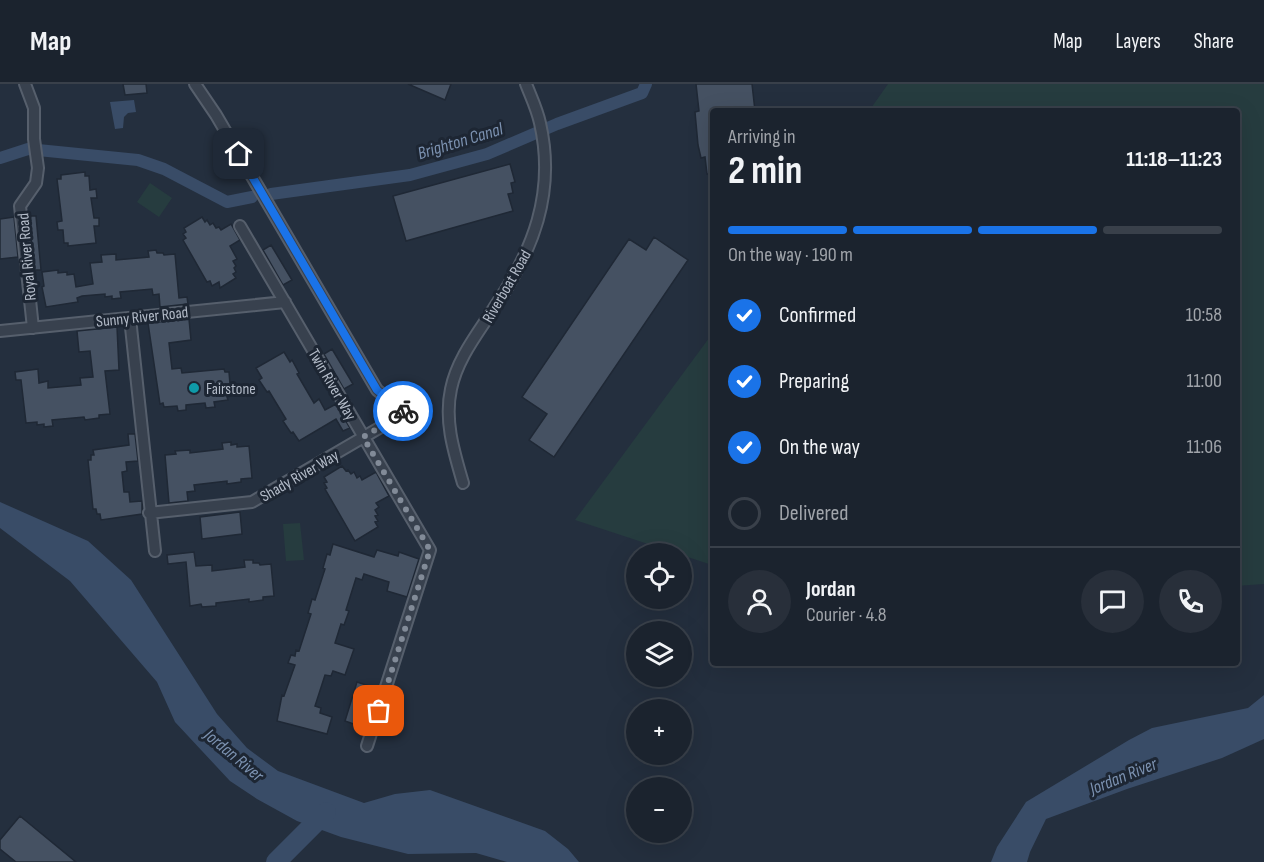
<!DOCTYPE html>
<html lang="en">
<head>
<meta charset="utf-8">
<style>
	body { margin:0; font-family:"Sofia Sans Condensed",sans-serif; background:#282f3a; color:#f1f3f6; height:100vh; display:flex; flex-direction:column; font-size:22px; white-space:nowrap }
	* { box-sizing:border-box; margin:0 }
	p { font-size:20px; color:#a0a4aa }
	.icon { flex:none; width:33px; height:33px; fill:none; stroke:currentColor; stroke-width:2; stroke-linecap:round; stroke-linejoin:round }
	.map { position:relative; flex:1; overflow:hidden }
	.sheet { position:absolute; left:710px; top:24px; width:530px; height:558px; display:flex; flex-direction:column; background:#1b232e; border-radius:6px; box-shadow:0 6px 24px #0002,0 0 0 2px #39404a }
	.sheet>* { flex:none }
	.controls { position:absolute; left:626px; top:459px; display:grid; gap:12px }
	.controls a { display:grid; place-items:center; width:66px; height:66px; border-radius:50%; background:#1b232e; box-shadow:0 6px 24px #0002,0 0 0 2px #39404a; font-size:30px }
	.pin { position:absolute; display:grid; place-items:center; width:51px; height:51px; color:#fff; margin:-26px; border-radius:12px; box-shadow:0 3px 9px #0006 }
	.courier { position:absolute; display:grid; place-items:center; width:60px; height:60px; margin:-30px; border:4px solid #1a73e8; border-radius:50%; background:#fff; color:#222; box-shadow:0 2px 8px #0007 }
	.summary em { font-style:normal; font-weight:700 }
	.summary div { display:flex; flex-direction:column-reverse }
	.summary { display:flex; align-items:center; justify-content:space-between; height:102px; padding:0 18px }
	h1 { font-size:39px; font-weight:700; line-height:45px }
	.bar { display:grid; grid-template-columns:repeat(4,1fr); gap:9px 6px; align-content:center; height:72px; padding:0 18px }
	.bar i { height:8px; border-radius:4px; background:#39404a }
	.bar .selected { background:#1a73e8 }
	.bar p { grid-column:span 4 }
	.line { display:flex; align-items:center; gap:15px; padding:0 18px; border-top:2px solid #39404a }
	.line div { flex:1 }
	.round { display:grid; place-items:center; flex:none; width:63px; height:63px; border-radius:32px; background:#282f3a }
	ol { padding:0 18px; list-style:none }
	li { display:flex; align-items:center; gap:18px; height:66px }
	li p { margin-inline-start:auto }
	li .icon { padding:6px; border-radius:50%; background:#1a73e8; color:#fff; stroke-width:4 }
	li:last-child { color:#a0a4aa }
	li i { width:33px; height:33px; border:3px solid #39404a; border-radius:50% }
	header { display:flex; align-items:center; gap:36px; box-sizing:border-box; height:84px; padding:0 30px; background:#1b232e; border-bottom:2px solid #39404a }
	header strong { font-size:28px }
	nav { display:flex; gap:33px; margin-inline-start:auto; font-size:21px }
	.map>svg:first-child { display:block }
</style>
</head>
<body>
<header>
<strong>Map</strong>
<nav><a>Map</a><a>Layers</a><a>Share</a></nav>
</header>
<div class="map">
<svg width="1264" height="778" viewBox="0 0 1264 778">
	<rect width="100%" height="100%" fill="#242f3e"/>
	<path fill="#263c3f" d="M 888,0 L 1264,0 L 1264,500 L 1236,502 L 1236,27 L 869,27 Z
		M 150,99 L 172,114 L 159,133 L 137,118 Z
		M 712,250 L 712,481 L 575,436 Z
		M 300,439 L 304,476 L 286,477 L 283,440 Z"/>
	<path fill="#394c67" d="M 134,16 L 136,28 L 128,29 L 124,33 L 123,44 L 115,45 L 110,18 Z
		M 0,418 L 88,457 L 131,496 L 217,630 L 247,664 L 278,687 L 364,719 L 395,710 L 430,706 L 545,747 L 568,765 L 579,778 L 507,778 L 476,769 L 408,770 L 341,753 L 297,737 L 257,715 L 230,697 L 175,638 L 157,598 L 70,497 L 0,444 Z
		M 1264,611 L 1264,655 L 1222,674 L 1127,705 L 1046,735 L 1030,768 L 1027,778 L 991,778 L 997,763 L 1026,718 L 1129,656 L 1152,644 L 1248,624 Z"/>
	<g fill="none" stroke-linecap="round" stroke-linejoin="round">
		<path stroke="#394c67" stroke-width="12" d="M 0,74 L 28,65 L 138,76 L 164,85 L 227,118 L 252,113
			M 271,110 L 410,91 L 487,70 L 557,40 L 642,9 L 646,0"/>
		<path stroke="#394c67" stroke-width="20" d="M 276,778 L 326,728"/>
	</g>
	<path fill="#455162" stroke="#1f2835" stroke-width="1.5" d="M 123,0 L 146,0 L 147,9 L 125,11 Z
		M 408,0 L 451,0 L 445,16 Z
		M 696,0 L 752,0 L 755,27 L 712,27 L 712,90 L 707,90 L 705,73 L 701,74 L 698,61 L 695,28 L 699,27 Z
		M 510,80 L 515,98 L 511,99 L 513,109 L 508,110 L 513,127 L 406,157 L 393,112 Z
		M 85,88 L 85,92 L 89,92 L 90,106 L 96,105 L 97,114 L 91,114 L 94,134 L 99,134 L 99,142 L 94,142 L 96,159 L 68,162 L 68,159 L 64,159 L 63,146 L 58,146 L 57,138 L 62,137 L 57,95 L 61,95 L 61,91 Z
		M 29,132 L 36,132 L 41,186 L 34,186 Z
		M 14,133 L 18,173 L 0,175 L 0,135 Z
		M 202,133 L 205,138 L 207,136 L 210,141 L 213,139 L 216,144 L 219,143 L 221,146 L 231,140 L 240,156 L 230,162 L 237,175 L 233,177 L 236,182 L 234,184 L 236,188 L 233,190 L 236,194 L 220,204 L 219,198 L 212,202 L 210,197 L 207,198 L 183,156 L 186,154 L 183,150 L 186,148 L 184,144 Z
		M 654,153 L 688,176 L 554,373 L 529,356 L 547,330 L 522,313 L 629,155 L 646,166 Z
		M 271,161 L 292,196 L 283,201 L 263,166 Z
		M 156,166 L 157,169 L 163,169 L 164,171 L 175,170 L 179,214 L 187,213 L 188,220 L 160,223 L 159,210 L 153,211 L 152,205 L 120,208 L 121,214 L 112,215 L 112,212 L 105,213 L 105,210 L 82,212 L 77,214 L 78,218 L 46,223 L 42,203 L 44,202 L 42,188 L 58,186 L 58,189 L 67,188 L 67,191 L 74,190 L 76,203 L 93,200 L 90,179 L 102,178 L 101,171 L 116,170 L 116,176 L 149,173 L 148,167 Z
		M 189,235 L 191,256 L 169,259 L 172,285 L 181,284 L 182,289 L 224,285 L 225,288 L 229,288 L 231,312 L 227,313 L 228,316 L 214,318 L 215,323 L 206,324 L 205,319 L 195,320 L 186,321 L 186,326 L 178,327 L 177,322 L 164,323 L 163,319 L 160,320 L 148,239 Z
		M 117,243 L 119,286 L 105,287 L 110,330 L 99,331 L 99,334 L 85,336 L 84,333 L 52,336 L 53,342 L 44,343 L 44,340 L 37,341 L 37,338 L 26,339 L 21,296 L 16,296 L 15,288 L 38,285 L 39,299 L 48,297 L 48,304 L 81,301 L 80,294 L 93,293 L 90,267 L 79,268 L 77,247 Z
		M 332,265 L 353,300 L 344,305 L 324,270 Z
		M 284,268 L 290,278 L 292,276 L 299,289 L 297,290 L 314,319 L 319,315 L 325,326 L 336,320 L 350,344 L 343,347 L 336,335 L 299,357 L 293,348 L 291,349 L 283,337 L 286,335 L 275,317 L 269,307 L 267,308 L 259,296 L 262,294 L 256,284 Z
		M 128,350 L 135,350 L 138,377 L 126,378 L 127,387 L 122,388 L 124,408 L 129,408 L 130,418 L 142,417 L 142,430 L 101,436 L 100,430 L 97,430 L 96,425 L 93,425 L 88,376 L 91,376 L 91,371 L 94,371 L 93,366 L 129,361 Z
		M 231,358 L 231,361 L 237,360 L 237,363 L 249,362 L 252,394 L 241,395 L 241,398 L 227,400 L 227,397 L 194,401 L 195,407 L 187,408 L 188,417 L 169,419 L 165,371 L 176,370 L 175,367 L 190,366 L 190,369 L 223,365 L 222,359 Z
		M 342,382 L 346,387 L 348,386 L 351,390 L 354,388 L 357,394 L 360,392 L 362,396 L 376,388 L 389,412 L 376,419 L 379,423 L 375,426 L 378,431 L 375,432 L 378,437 L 375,438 L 378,443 L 355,457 L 325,405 L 327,404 L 324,399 L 327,398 L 324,393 Z
		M 240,428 L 242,450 L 202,455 L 200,433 Z
		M 333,460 L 374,473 L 377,466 L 398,472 L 399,468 L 419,475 L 407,513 L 387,507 L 389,498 L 364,490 L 362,496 L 356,494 L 346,526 L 349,527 L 344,541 L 341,540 L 335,559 L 354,565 L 345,591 L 333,587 L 331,592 L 325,591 L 315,622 L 321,624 L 320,629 L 332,633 L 327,650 L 277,637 L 282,611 L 284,612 L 295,581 L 288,579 L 291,571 L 295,572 L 296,566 L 299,567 L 311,530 L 308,529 L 312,515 L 315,516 L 325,485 L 323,484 L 327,470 L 330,471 Z
		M 194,468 L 196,482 L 212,481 L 212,487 L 245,483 L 244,476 L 253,476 L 253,479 L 259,479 L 260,481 L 271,480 L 274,512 L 263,513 L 263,516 L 249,518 L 249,515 L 216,519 L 216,522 L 202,523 L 201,520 L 190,522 L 186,478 L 168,480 L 167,471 Z
		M 357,598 L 378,605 L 365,644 L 345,637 Z
		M 20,732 L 76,778 L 16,778 L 0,765 L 0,756 Z"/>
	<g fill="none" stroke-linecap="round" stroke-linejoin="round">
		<g stroke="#565f6c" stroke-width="14">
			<path id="minor" d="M 25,0 L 34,24 L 34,55 L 38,84 L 36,99 L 20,122 L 33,244
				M 240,142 L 430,466 L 367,662
				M 130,234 L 155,467
				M 0,247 L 285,218
				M 463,399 C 454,368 444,337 451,305 C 457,275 478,249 494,224 C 533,167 556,109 540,39 C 537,25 531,13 526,0
				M 149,429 L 252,418 L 405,329 L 377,306 L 216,31 L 195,0"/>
		</g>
		<use href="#minor" stroke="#38414e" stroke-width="10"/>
	</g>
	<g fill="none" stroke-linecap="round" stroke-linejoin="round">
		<path stroke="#828b98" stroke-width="6" stroke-dasharray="0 10.8" d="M 379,627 L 430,466 L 363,353 L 405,329 L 403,327"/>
		<path stroke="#1a73e8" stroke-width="8" d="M 239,70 L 377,306 L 403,327"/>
	</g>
	<circle fill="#0f9aa8" stroke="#1d2633" stroke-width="2" cx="194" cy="304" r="6"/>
	<g text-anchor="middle" stroke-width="6" stroke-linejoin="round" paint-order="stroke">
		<g font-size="16" fill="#b4bcc9" stroke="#1d2633">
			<text transform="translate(26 173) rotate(-95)" y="6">Royal River Road</text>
			<text transform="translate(506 202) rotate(-60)" y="6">Riverboat Road</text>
			<text transform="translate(142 232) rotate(-6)" y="6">Sunny River Road</text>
			<text transform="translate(333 300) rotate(60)" y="6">Twin River Way</text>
			<text transform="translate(299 391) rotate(-30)" y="6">Shady River Way</text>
		</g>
		<g font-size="16" fill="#b4bcc9" stroke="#1d2633" text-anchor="start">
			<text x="206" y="310">Fairstone</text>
		</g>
		<g font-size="18" font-style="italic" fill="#7c92b1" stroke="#1d2633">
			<text transform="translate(460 57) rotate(-17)" y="6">Brighton Canal</text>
			<text transform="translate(234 671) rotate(40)" y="6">Jordan River</text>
			<text transform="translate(1123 692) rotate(-22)" y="6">Jordan River</text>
		</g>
	</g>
</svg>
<div class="controls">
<a><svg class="icon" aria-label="locate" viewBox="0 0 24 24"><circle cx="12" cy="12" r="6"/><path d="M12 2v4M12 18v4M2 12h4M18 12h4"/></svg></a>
<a><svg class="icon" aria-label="layers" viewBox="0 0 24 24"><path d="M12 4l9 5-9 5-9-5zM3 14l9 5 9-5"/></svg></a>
<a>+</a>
<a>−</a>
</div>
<div class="pin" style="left:379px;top:627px;background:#ea580c"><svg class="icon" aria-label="bag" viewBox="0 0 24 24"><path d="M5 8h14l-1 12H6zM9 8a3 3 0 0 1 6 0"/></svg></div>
<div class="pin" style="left:239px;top:70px;background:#1f2937"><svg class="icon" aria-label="home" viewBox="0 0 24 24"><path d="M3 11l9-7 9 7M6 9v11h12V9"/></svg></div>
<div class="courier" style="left:403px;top:327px"><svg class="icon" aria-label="bike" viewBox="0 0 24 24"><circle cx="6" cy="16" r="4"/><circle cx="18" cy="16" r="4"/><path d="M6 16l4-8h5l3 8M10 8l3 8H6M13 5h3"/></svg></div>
<section class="sheet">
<div class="summary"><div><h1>2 min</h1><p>Arriving in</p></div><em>11:18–11:23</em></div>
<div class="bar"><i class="selected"></i><i class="selected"></i><i class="selected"></i><i></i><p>On the way · 190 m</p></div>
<ol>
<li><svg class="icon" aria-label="check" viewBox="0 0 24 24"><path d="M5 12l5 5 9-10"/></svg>Confirmed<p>10:58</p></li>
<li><svg class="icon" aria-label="check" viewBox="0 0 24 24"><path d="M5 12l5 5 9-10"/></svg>Preparing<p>11:00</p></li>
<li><svg class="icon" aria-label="check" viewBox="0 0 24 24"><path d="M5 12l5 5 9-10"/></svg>On the way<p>11:06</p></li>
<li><i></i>Delivered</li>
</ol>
<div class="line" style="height:108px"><a class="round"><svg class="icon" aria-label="person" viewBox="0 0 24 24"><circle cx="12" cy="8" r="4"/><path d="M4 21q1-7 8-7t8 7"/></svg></a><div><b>Jordan</b><p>Courier · 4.8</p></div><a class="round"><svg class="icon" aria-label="chat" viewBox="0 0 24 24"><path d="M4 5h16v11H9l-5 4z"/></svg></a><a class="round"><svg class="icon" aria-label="phone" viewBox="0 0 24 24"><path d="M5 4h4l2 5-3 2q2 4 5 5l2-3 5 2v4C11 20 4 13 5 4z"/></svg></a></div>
</section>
</div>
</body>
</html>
